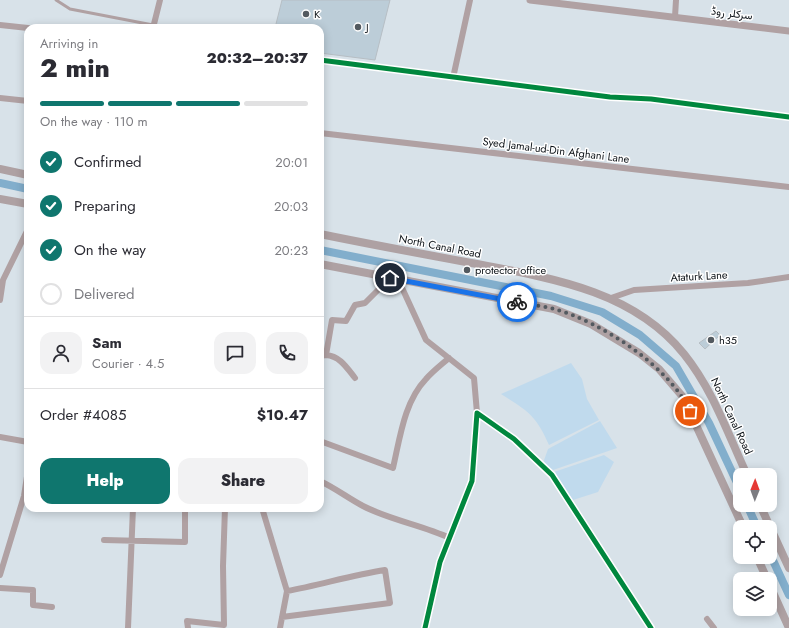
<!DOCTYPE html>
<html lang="en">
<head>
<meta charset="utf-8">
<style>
	body { margin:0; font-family:Jost,Vazirmatn,sans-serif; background:#f2f2f3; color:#2b2b33; height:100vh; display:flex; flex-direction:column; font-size:15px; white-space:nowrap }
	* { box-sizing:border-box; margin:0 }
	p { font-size:13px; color:#7c7c81 }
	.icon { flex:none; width:22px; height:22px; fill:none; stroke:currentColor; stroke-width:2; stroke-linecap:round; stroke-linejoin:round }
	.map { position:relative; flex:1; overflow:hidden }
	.drawer { position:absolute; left:24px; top:24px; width:300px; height:488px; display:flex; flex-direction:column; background:#fff; border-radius:12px; box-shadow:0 2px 10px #0003 }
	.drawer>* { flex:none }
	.needle { width:26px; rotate:1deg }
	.controls { position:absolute; left:733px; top:468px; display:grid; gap:8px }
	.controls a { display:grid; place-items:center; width:44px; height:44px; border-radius:8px; background:#fff; box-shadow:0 2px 10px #0003; font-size:20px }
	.pin { position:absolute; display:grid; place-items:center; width:34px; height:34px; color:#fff; margin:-17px; border:2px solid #fff; border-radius:50%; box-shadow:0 1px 4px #0007 }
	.courier { position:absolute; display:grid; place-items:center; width:40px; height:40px; margin:-20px; border:3px solid #1a73e8; border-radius:50%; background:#fff; color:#222; box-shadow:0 1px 5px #0007 }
	.head em { font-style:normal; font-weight:800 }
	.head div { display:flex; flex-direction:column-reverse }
	.head { display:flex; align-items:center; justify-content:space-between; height:68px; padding:0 16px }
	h1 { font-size:26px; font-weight:800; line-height:30px }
	.bar { display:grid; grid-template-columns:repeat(4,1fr); gap:6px 4px; align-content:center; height:48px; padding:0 16px }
	.bar i { height:5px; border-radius:3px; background:#e1e1e2 }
	.bar .on { background:#0f766e }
	.bar p { grid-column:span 4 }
	.line { display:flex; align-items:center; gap:10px; padding:0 16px; border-top:1px solid #e1e1e2 }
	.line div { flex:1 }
	.round { display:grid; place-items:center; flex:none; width:42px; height:42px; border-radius:12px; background:#f2f2f3 }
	ol { padding:0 16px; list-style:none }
	li { display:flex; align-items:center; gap:12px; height:44px }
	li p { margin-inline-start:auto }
	li .icon { padding:4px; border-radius:50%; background:#0f766e; color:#fff; stroke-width:4 }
	li:last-child { color:#7c7c81 }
	li i { width:22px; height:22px; border:2px solid #e1e1e2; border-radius:50% }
	.button { display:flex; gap:8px; margin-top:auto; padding:8px 16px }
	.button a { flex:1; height:46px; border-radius:12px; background:#0f766e; color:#fff; font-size:16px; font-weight:800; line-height:46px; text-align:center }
	.button a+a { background:#f2f2f3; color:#2b2b33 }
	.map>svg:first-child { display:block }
</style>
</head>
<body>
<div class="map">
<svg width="789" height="628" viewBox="0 0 789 628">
	<rect width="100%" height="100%" fill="#d8e2e9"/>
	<path fill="#c0daed" d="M 571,363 L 582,379 L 587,399 L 599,420 L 549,445 C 536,415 528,411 501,394 Z
		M 600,421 L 617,448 L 553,470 L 543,463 L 548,449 Z
		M 604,455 L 614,462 L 598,492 L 573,500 L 554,472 Z"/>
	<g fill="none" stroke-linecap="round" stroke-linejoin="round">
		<path stroke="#82aecc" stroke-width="8" d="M 0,183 L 28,189
			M 320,250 L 551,296 L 602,312 L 640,335 L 676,366 L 709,423 L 740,489
			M 747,505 L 757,527
			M 770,554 L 789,595"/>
	</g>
	<path fill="#bccdd8" stroke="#b6bec4" d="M 282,0 L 390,0 L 375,60 L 320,53 L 320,28 L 275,28 Z
		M 716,331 L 720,335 L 705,349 L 699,343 Z"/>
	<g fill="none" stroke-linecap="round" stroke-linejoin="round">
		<path stroke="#b0a1a3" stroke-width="3" d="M 56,0 L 70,9 L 153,25"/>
		<path stroke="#b0a1a3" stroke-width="6" d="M 675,17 L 676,0
			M 0,25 L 28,28
			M 153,28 L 160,0
			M 320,60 L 610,97 L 651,99 L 789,117
			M 453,78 L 470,0
			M 0,98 L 28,101
			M 320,133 L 789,187
			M 398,279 L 426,340 L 474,378 L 477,413
			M 611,298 L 634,290 L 748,283 L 789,277
			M 0,300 L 3,280 L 28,229
			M 326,355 C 340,356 347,368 355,378
			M 320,356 L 326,355 L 332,320 L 346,321 L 355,305 L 365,303 L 390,278
			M 0,437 L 28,442
			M 320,441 L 393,468 C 400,438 404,402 426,379 C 433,371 441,365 449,358
			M 320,481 C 335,488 348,498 363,506 C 390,520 422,525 450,538
			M 262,508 L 287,591 L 280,628
			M 104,540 L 185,542 L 185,508
			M 0,575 L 24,496 L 28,470
			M 0,588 L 33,590 L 33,605 L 52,607
			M 282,617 L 390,603 L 385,570 C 352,575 320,585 287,591
			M 707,619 L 714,628
			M 128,628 L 133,508
			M 188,628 L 187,621 L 224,625 L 223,566 L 225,508
			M 425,628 L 440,562 L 472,481 L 477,413 L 514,439 L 552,475 L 651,628"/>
		<path stroke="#b0a1a3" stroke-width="7" d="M 530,0 L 789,31"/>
		<path stroke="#aea1a3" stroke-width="8" d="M 0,169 L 28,175
			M 0,199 L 28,204
			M 320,234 C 369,244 417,253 466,262 C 544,277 631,288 684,354 C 713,390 728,434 747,475
			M 320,264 L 554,309 L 591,324 L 639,353 L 659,369 L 683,397 L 743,527
			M 760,505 L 789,568
			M 757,557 L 767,579
			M 770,586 L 789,628"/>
		<g stroke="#fff" stroke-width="8">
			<path id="cycleway" d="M 320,60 L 610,97 L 651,99 L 789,117
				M 425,628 L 440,562 L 472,481 L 477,413 L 514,439 L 552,475 L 651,628"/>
		</g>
		<use href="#cycleway" stroke="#00873e" stroke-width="5"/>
	</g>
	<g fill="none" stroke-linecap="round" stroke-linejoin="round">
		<path stroke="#535a60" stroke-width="4" stroke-dasharray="0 7.2" d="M 517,302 C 529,304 542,306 554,309 C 600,321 670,367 690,411"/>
		<path stroke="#1a73e8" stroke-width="5" d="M 390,278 L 517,302"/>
	</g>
	<g fill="#535a60" stroke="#fff" stroke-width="1.5">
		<circle cx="306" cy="14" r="4"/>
		<circle cx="358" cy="27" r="4"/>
		<circle cx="467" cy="270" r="4"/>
		<circle cx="711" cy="340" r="4"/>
	</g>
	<g text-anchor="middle" stroke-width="3" stroke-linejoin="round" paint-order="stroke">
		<g font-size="11" fill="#0b1116" stroke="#fff">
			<text transform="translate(732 13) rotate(7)" y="4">سرکلر روڈ</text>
			<text transform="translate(556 150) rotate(7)" y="4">Syed Jamal-ud-Din Afghani Lane</text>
			<text transform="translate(440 246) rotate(11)" y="4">North Canal Road</text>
			<text transform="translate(699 276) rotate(-3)" y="4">Ataturk Lane</text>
			<text transform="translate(732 416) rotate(65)" y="4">North Canal Road</text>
		</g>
		<g font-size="11" fill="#0b1116" stroke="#fff" text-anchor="start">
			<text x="314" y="18">K</text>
			<text x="366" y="31">J</text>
			<text x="475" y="274">protector office</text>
			<text x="719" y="344">h35</text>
		</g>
	</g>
</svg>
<div class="controls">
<a><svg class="needle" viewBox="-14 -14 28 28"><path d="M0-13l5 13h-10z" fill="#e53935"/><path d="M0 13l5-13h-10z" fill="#7c7c81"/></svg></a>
<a><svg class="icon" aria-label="locate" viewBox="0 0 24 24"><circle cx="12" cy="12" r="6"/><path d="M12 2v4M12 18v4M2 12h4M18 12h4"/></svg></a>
<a><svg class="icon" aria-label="layers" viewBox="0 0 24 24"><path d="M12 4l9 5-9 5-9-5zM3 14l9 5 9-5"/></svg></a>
</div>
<div class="pin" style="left:690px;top:411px;background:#ea580c"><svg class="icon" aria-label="bag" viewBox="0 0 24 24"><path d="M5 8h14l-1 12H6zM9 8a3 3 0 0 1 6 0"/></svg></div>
<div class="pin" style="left:390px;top:278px;background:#1f2937"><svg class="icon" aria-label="home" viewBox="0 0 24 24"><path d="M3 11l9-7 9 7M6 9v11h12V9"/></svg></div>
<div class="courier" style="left:517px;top:302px"><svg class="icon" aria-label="bike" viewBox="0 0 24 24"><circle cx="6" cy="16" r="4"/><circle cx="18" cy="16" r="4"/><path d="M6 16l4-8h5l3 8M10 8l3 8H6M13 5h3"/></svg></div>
<section class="drawer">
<div class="head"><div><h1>2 min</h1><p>Arriving in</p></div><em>20:32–20:37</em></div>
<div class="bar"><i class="on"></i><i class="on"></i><i class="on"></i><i></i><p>On the way · 110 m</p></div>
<ol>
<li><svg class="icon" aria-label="check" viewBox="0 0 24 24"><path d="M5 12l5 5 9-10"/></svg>Confirmed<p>20:01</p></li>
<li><svg class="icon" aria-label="check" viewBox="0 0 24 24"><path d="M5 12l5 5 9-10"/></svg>Preparing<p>20:03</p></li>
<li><svg class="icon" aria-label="check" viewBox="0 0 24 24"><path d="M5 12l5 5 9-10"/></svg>On the way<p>20:23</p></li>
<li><i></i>Delivered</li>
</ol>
<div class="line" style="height:72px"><a class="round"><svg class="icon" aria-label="person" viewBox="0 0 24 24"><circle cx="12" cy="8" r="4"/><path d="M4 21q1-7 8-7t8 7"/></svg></a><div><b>Sam</b><p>Courier · 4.5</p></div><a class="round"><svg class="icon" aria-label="chat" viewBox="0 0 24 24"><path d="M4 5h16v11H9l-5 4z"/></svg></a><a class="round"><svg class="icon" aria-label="phone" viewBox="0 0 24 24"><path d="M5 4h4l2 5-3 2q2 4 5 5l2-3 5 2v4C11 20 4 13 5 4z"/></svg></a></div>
<div class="line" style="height:52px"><div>Order #4085</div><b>$10.47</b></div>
<div class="button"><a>Help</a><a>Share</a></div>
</section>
</div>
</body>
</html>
